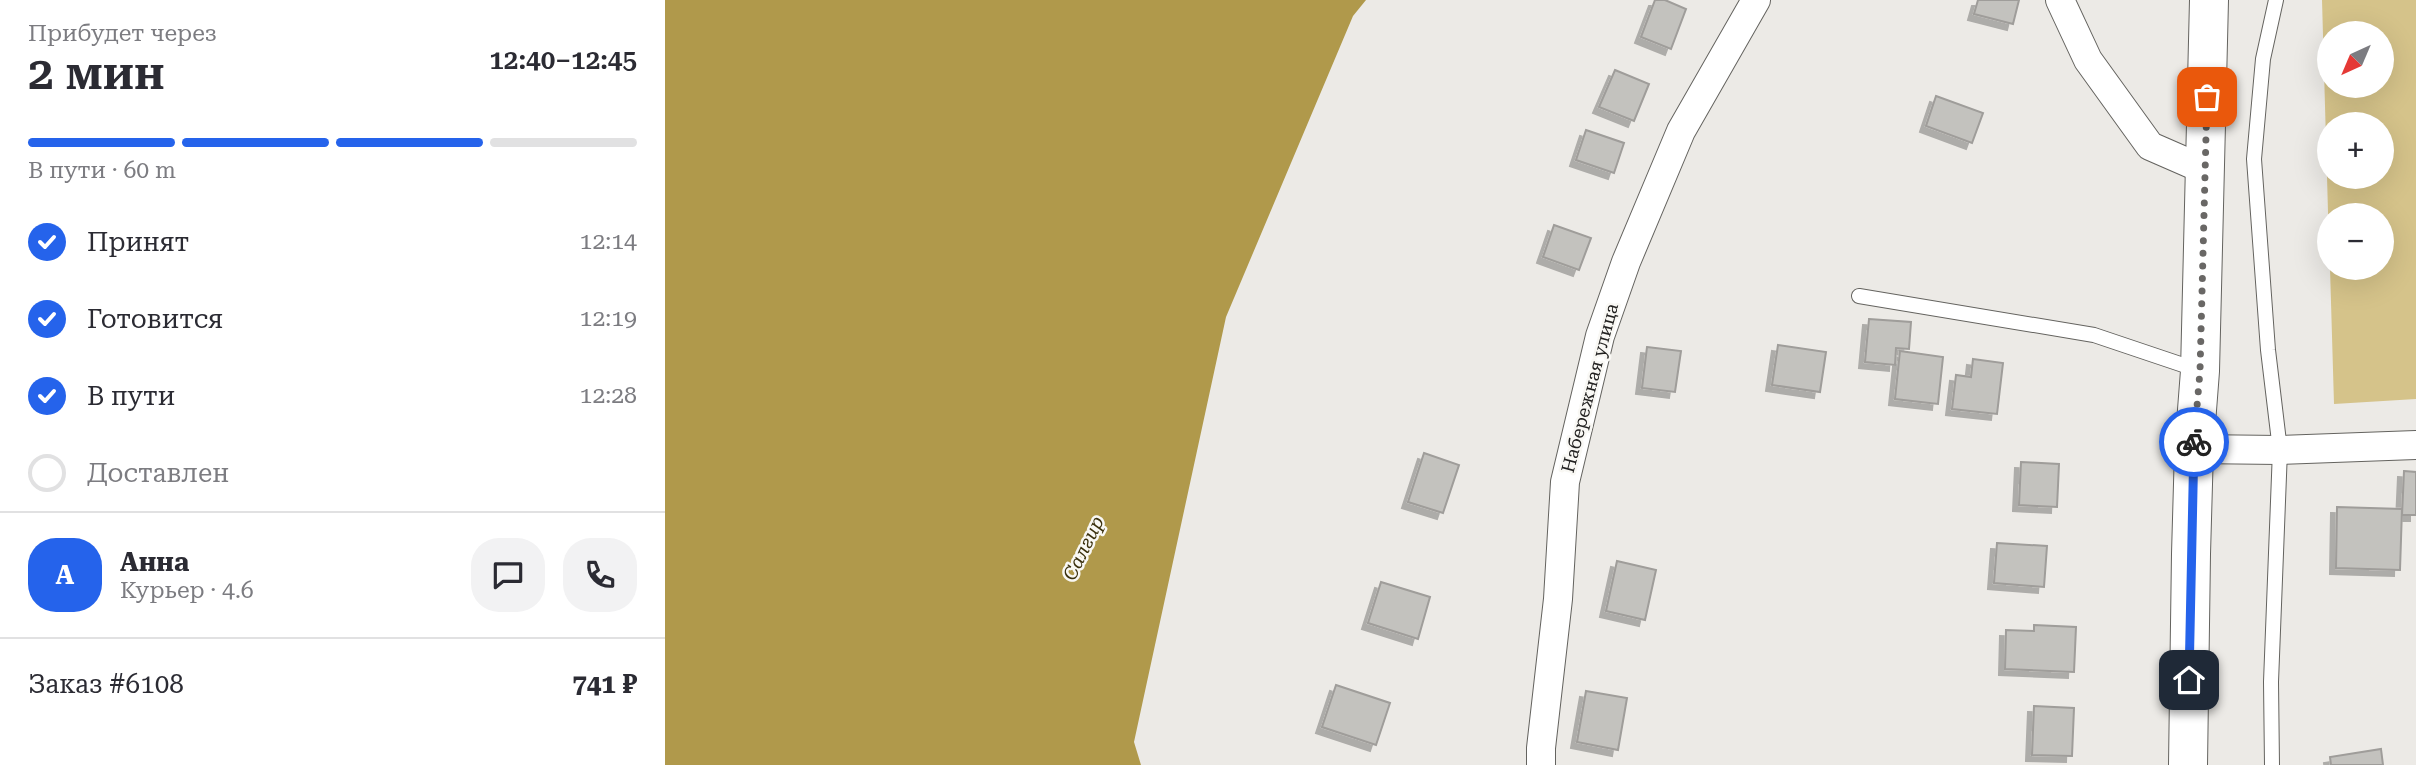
<!DOCTYPE html>
<html lang="ru">
<head>
<meta charset="utf-8">
<style>
	body { margin:0; font-family:"Roboto Serif",serif; background:#f2f2f3; color:#2b2b33; height:100vh; display:flex; flex-direction:column; font-size:26px; white-space:nowrap }
	* { box-sizing:border-box; margin:0 }
	p { font-size:23px; color:#7c7c81 }
	.icon { flex:none; width:38px; height:38px; fill:none; stroke:currentColor; stroke-width:2; stroke-linecap:round; stroke-linejoin:round }
	.map { position:relative; flex:1; overflow:hidden }
	.details { display:flex; flex-direction:column; background:#fff; width:665px }
	.details>* { flex:none }
	.needle { width:46px; rotate:224deg }
	.fabs { position:absolute; left:1652px; top:21px; display:grid; gap:14px }
	.fabs a { display:grid; place-items:center; width:77px; height:77px; border-radius:50%; background:#fff; box-shadow:0 7px 28px #0002; font-size:35px }
	.pin { position:absolute; display:grid; place-items:center; width:60px; height:60px; color:#fff; margin:-30px; border-radius:14px; box-shadow:0 4px 10px #0006 }
	.courier { position:absolute; display:grid; place-items:center; width:70px; height:70px; margin:-35px; border:5px solid #2563eb; border-radius:50%; background:#fff; color:#222; box-shadow:0 2px 9px #0007 }
	.head em { font-style:normal; font-weight:600 }
	.head div { display:flex; flex-direction:column-reverse }
	.head { display:flex; align-items:center; justify-content:space-between; height:119px; padding:0 28px }
	h1 { font-size:46px; font-weight:600; line-height:52px }
	.bar { display:grid; grid-template-columns:repeat(4,1fr); gap:10px 7px; align-content:center; height:84px; padding:0 28px }
	.bar i { height:9px; border-radius:5px; background:#e1e1e2 }
	.bar .active { background:#2563eb }
	.bar p { grid-column:span 4 }
	.line { display:flex; align-items:center; gap:18px; padding:0 28px; border-top:2px solid #e1e1e2 }
	.line div { flex:1 }
	.round { display:grid; place-items:center; flex:none; width:74px; height:74px; border-radius:28px; background:#f2f2f3 }
	ol { padding:0 28px; list-style:none }
	li { display:flex; align-items:center; gap:21px; height:77px }
	li p { margin-inline-start:auto }
	li .icon { padding:7px; border-radius:50%; background:#2563eb; color:#fff; stroke-width:4 }
	li:last-child { color:#7c7c81 }
	li i { width:38px; height:38px; border:4px solid #e1e1e2; border-radius:50% }
	main { display:flex; flex:1; min-height:0 }
	.map>svg:first-child { display:block }
</style>
</head>
<body>
<main>
<section class="details">
<div class="head"><div><h1>2 мин</h1><p>Прибудет через</p></div><em>12:40–12:45</em></div>
<div class="bar"><i class="active"></i><i class="active"></i><i class="active"></i><i></i><p>В пути · 60 m</p></div>
<ol>
<li><svg class="icon" aria-label="check" viewBox="0 0 24 24"><path d="M5 12l5 5 9-10"/></svg>Принят<p>12:14</p></li>
<li><svg class="icon" aria-label="check" viewBox="0 0 24 24"><path d="M5 12l5 5 9-10"/></svg>Готовится<p>12:19</p></li>
<li><svg class="icon" aria-label="check" viewBox="0 0 24 24"><path d="M5 12l5 5 9-10"/></svg>В пути<p>12:28</p></li>
<li><i></i>Доставлен</li>
</ol>
<div class="line" style="height:126px"><b class="round" style="background:#2563eb;color:#fff">А</b><div><b>Анна</b><p>Курьер · 4.6</p></div><a class="round"><svg class="icon" aria-label="chat" viewBox="0 0 24 24"><path d="M4 5h16v11H9l-5 4z"/></svg></a><a class="round"><svg class="icon" aria-label="phone" viewBox="0 0 24 24"><path d="M5 4h4l2 5-3 2q2 4 5 5l2-3 5 2v4C11 20 4 13 5 4z"/></svg></a></div>
<div class="line" style="height:91px"><div>Заказ #6108</div><b>741 ₽</b></div>
</section>
<div class="map">
<svg width="1751" height="765" viewBox="0 0 1751 765">
	<defs>
		<filter id="shadow"><feDropShadow dx="-6" dy="6" stdDeviation="0" flood-color="#0004"/></filter>
	</defs>
	<rect width="100%" height="100%" fill="#eceae6"/>
	<path fill="#d5c38a" fill-rule="evenodd" d="M 1657,0 L 1751,0 L 1751,399 L 1669,404 L 1665,268 L 1717,268 L 1717,215 L 1664,215 L 1664,247 ZM 1664,33 L 1717,33 L 1717,86 L 1664,86 ZM 1664,124 L 1717,124 L 1717,177 L 1664,177 Z"/>
	<path fill="#b0994b" d="M 0,0 L 701,0 L 688,16 L 561,317 L 469,742 L 476,765 L 0,765 Z"/>
	<path fill="#c3c2be" stroke="#9f9d9a" stroke-width="2" filter="url(#shadow)" d="M 990,0 L 1000,0 L 1021,9 L 1006,49 L 976,37 Z
		M 1313,0 L 1354,0 L 1348,24 L 1309,14 Z
		M 950,70 L 984,84 L 969,121 L 934,107 Z
		M 1271,96 L 1318,113 L 1307,143 L 1261,126 Z
		M 921,130 L 959,143 L 949,173 L 911,160 Z
		M 889,225 L 926,238 L 914,270 L 878,257 Z
		M 1204,319 L 1246,322 L 1244,349 L 1231,348 L 1230,365 L 1200,362 Z
		M 1113,345 L 1161,352 L 1155,392 L 1107,385 Z
		M 982,347 L 1016,351 L 1010,392 L 977,388 Z
		M 1235,351 L 1278,357 L 1273,404 L 1230,399 Z
		M 1308,359 L 1338,363 L 1332,414 L 1287,409 L 1291,375 L 1306,377 Z
		M 759,453 L 794,465 L 778,513 L 743,502 Z
		M 1356,462 L 1394,464 L 1392,507 L 1354,505 Z
		M 1739,471 L 1751,472 L 1751,515 L 1737,515 Z
		M 1672,507 L 1737,509 L 1735,570 L 1671,568 Z
		M 1332,543 L 1382,546 L 1379,587 L 1329,583 Z
		M 952,561 L 991,570 L 980,620 L 941,611 Z
		M 716,582 L 765,597 L 753,639 L 703,623 Z
		M 1369,625 L 1411,627 L 1409,672 L 1340,669 L 1341,630 L 1369,631 Z
		M 671,685 L 725,703 L 711,745 L 657,727 Z
		M 921,691 L 962,698 L 953,750 L 912,742 Z
		M 1369,706 L 1409,708 L 1407,756 L 1367,755 Z
		M 1716,749 L 1718,765 L 1666,765 L 1665,757 Z"/>
	<g fill="none" stroke-linecap="round" stroke-linejoin="round">
		<g stroke="#64635f" stroke-width="16">
			<path id="lane" d="M 1194,296 L 1429,335 L 1533,370
				M 1607,765 L 1606,682 L 1615,450 L 1603,350 L 1589,159 L 1598,59 L 1611,0"/>
		</g>
		<g stroke="#64635f" stroke-width="30">
			<path id="street" d="M 1395,0 L 1423,60 L 1485,146 L 1540,170
				M 1529,449 L 1615,450 L 1751,445
				M 876,765 L 876,748 L 893,599 L 900,482 L 935,336 L 961,262 L 1016,131 L 1091,0"/>
		</g>
		<g stroke="#64635f" stroke-width="40">
			<path id="primary" d="M 1523,765 L 1526,554 L 1529,449 L 1535,371 L 1544,0"/>
		</g>
		<use href="#lane" stroke="#fff" stroke-width="14"/>
		<use href="#street" stroke="#fff" stroke-width="28"/>
		<use href="#primary" stroke="#fff" stroke-width="38"/>
	</g>
	<g fill="none" stroke-linecap="round" stroke-linejoin="round">
		<path stroke="#696765" stroke-width="7" stroke-dasharray="0 12.6" d="M 1529,442 L 1535,371 L 1542,97"/>
		<path stroke="#2563eb" stroke-width="9" d="M 1524,680 L 1529,442"/>
	</g>
	<g text-anchor="middle" stroke-width="5" stroke-linejoin="round" paint-order="stroke">
		<g font-size="18" fill="#222120" stroke="#f9f8f4">
			<text transform="translate(925 388) rotate(-75)" y="6">Набережная улица</text>
		</g>
		<g font-size="19" font-style="italic" fill="#3a300d" stroke="#f9f8f4">
			<text transform="translate(418 548) rotate(-64)" y="7">Салгир</text>
		</g>
	</g>
</svg>
<div class="fabs">
<a><svg class="needle" viewBox="-14 -14 28 28"><path d="M0-13l5 13h-10z" fill="#e53935"/><path d="M0 13l5-13h-10z" fill="#7c7c81"/></svg></a>
<a>+</a>
<a>−</a>
</div>
<div class="pin" style="left:1542px;top:97px;background:#ea580c"><svg class="icon" aria-label="bag" viewBox="0 0 24 24"><path d="M5 8h14l-1 12H6zM9 8a3 3 0 0 1 6 0"/></svg></div>
<div class="pin" style="left:1524px;top:680px;background:#1f2937"><svg class="icon" aria-label="home" viewBox="0 0 24 24"><path d="M3 11l9-7 9 7M6 9v11h12V9"/></svg></div>
<div class="courier" style="left:1529px;top:442px"><svg class="icon" aria-label="bike" viewBox="0 0 24 24"><circle cx="6" cy="16" r="4"/><circle cx="18" cy="16" r="4"/><path d="M6 16l4-8h5l3 8M10 8l3 8H6M13 5h3"/></svg></div>
</div>
</main>
</body>
</html>
